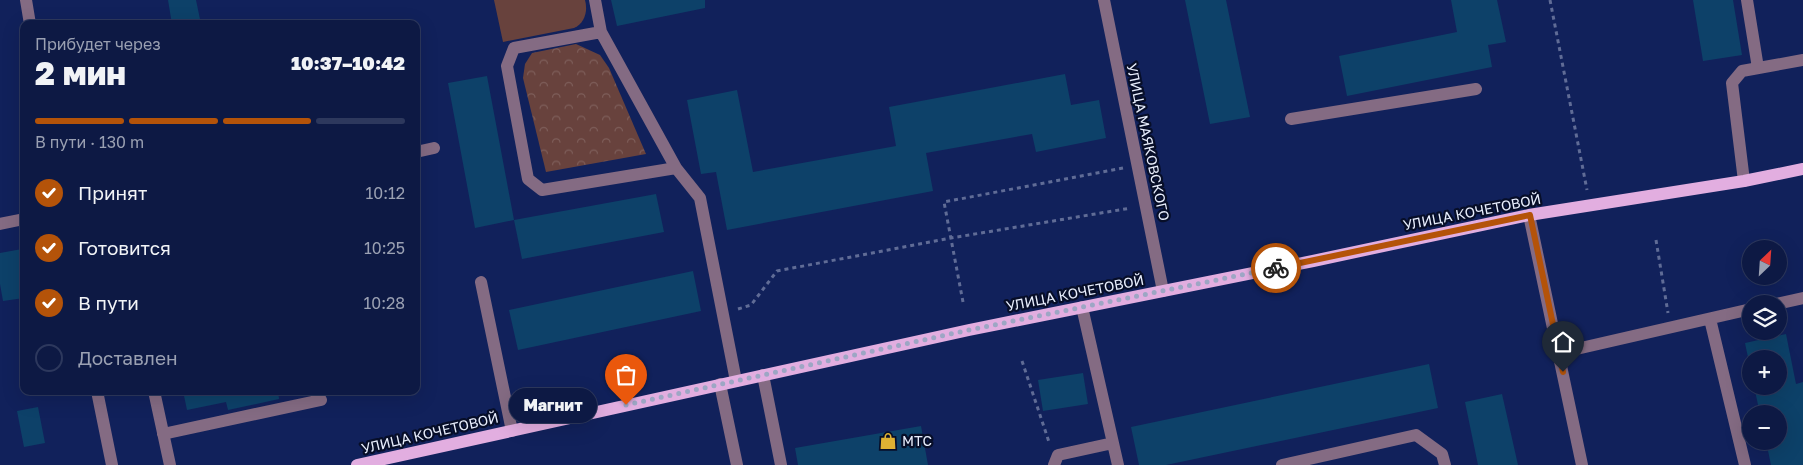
<!DOCTYPE html>
<html lang="ru">
<head>
<meta charset="utf-8">
<style>
	body { margin:0; font-family:"Golos Text",sans-serif; background:#1b264f; color:#f1f3f6; height:100vh; display:flex; flex-direction:column; font-size:19px; white-space:nowrap }
	* { box-sizing:border-box; margin:0 }
	p { font-size:16px; color:#9aa0b2 }
	.icon { flex:none; width:28px; height:28px; fill:none; stroke:currentColor; stroke-width:2; stroke-linecap:round; stroke-linejoin:round }
	.map { position:relative; flex:1; overflow:hidden }
	.details { position:absolute; left:20px; top:20px; width:400px; height:375px; display:flex; flex-direction:column; background:#0d1944; border-radius:10px; box-shadow:0 5px 20px #0002,0 0 0 1px #2d385d }
	.details>* { flex:none }
	.needle { width:32px; rotate:25deg }
	.fabs { position:absolute; left:1742px; top:240px; display:grid; gap:10px }
	.fabs a { display:grid; place-items:center; width:45px; height:45px; border-radius:50%; background:#0d1944; box-shadow:0 5px 20px #0002,0 0 0 1px #2d385d; font-size:25px }
	.pin { position:absolute; display:grid; place-items:center; width:42px; height:42px; color:#fff; margin:-51px -21px; border-radius:50% 50% 50% 0; rotate:-45deg; box-shadow:0 0 5px #0007 }
	.pin .icon { rotate:45deg }
	.courier { position:absolute; display:grid; place-items:center; width:50px; height:50px; margin:-25px; border:4px solid #b45309; border-radius:50%; background:#fff; color:#222; box-shadow:0 1px 6px #0007 }
	.bubble { position:absolute; height:35px; border-radius:18px; background:#0d1944; box-shadow:0 5px 20px #0002,0 0 0 1px #2d385d; font-size:16px; font-weight:800; line-height:35px; text-align:center }
	.overview em { font-style:normal; font-weight:800 }
	.overview div { display:flex; flex-direction:column-reverse }
	.overview { display:flex; align-items:center; justify-content:space-between; height:85px; padding:0 15px }
	h1 { font-size:32px; font-weight:800; line-height:38px }
	.bar { display:grid; grid-template-columns:repeat(4,1fr); gap:8px 5px; align-content:center; height:60px; padding:0 15px }
	.bar i { height:6px; border-radius:4px; background:#2d385d }
	.bar .selected { background:#b45309 }
	.bar p { grid-column:span 4 }
	ol { padding:0 15px; list-style:none }
	li { display:flex; align-items:center; gap:15px; height:55px }
	li p { margin-inline-start:auto }
	li .icon { padding:5px; border-radius:50%; background:#b45309; color:#fff; stroke-width:4 }
	li:last-child { color:#9aa0b2 }
	li i { width:28px; height:28px; border:2px solid #2d385d; border-radius:50% }
	.map>svg:first-child { display:block }
</style>
</head>
<body>
<div class="map">
<svg width="1803" height="465" viewBox="0 0 1803 465">
	<defs>
		<pattern id="park-crowns" width="20" height="18" patternUnits="userSpaceOnUse" patternTransform="scale(1.25)"><rect width="20" height="18" fill="#68423d"/><path d="M2 6a3 3 0 1 1 6 0M12 15a3 3 0 1 1 6 0" fill="none" stroke="#7e5e5a"/></pattern>
	</defs>
	<rect width="100%" height="100%" fill="#11215b"/>
	<path fill="#68423d" d="M 494,0 L 585,0 C 588,11 585,23 574,28 L 503,42 Z"/>
	<path fill="url(#park-crowns)" d="M 576,44 L 600,55 L 609,68 L 646,154 L 546,172 L 523,78 L 525,64 L 532,53 Z"/>
	<path fill="#0d4169" d="M 168,0 L 196,0 L 201,24 L 172,24 Z
		M 611,0 L 705,0 L 705,8 L 617,26 Z
		M 1185,0 L 1226,0 L 1250,117 L 1210,124 Z
		M 1451,0 L 1497,0 L 1506,42 L 1488,45 L 1492,67 L 1347,96 L 1339,56 L 1457,32 Z
		M 1693,0 L 1733,0 L 1742,55 L 1703,61 Z
		M 1065,74 L 1071,105 L 1099,100 L 1106,138 L 1036,152 L 1032,134 L 926,153 L 933,191 L 727,230 L 716,172 L 701,174 L 687,100 L 737,90 L 753,172 L 896,146 L 889,107 Z
		M 487,76 L 514,220 L 475,228 L 448,83 Z
		M 656,194 L 664,232 L 522,259 L 514,220 Z
		M 22,249 L 24,260 L 24,298 L 3,301 L 0,284 L 0,253 Z
		M 693,271 L 701,311 L 518,350 L 509,310 Z
		M 1786,334 L 1796,384 L 1803,382 L 1803,465 L 1771,465 L 1766,441 L 1779,441 L 1779,414 L 1760,414 L 1754,386 L 1779,386 L 1779,359 L 1751,359 L 1751,372 L 1745,343 Z
		M 1429,364 L 1438,408 L 1166,465 L 1139,465 L 1131,427 Z
		M 1083,373 L 1088,404 L 1043,411 L 1038,380 Z
		M 183,391 L 278,391 L 279,399 L 228,410 L 226,402 L 187,410 Z
		M 1502,394 L 1518,465 L 1478,465 L 1465,402 Z
		M 38,407 L 45,443 L 24,447 L 17,411 Z
		M 921,426 L 928,465 L 798,465 L 795,448 Z"/>
	<g fill="none" stroke-linecap="round" stroke-linejoin="round">
		<path stroke="#606c96" stroke-width="3" stroke-dasharray="4 4" stroke-linecap="butt" d="M 1550,0 L 1587,190
			M 1656,240 L 1668,313
			M 963,302 L 944,202 L 1123,168
			M 738,309 L 751,305 L 777,271 L 951,238 L 1131,208
			M 1022,361 L 1049,442"/>
		<path stroke="#846b83" stroke-width="12" d="M 26,0 L 30,24
			M 595,0 L 601,32 L 676,168 L 700,198 L 736,381
			M 1104,0 L 1163,291
			M 1747,0 L 1758,68
			M 601,32 L 514,48 L 507,66 L 528,179 L 542,190 L 676,168
			M 1291,119 L 1476,89
			M 416,152 L 434,148
			M 1744,181 L 1732,83 L 1742,71 L 1803,60
			M 1529,215 L 1582,465
			M 0,224 L 24,219
			M 481,282 L 512,431
			M 1776,304 L 1803,298
			M 1082,307 L 1118,465
			M 1710,319 L 1745,465
			M 1559,353 L 1751,309
			M 763,375 L 781,465
			M 720,384 L 737,465
			M 97,391 L 112,465
			M 154,391 L 170,465
			M 163,434 L 321,400
			M 1054,465 L 1058,455 L 1113,443
			M 1282,465 L 1416,435 L 1442,454 L 1445,465"/>
		<path stroke="#e2aee0" stroke-width="12" d="M 357,465 L 969,330 L 1313,261 L 1529,215 L 1744,181 L 1803,169"/>
	</g>
	<g fill="none" stroke-linecap="round" stroke-linejoin="round">
		<path stroke="#9da6c4" stroke-width="5" stroke-dasharray="0 9" d="M 626,405 L 969,330 L 1276,268"/>
		<path stroke="#b45309" stroke-width="6" d="M 1276,268 L 1530,215 L 1563,372"/>
	</g>
	<defs>
		<g id="shop-bare" transform="scale(1.35)"><path d="M-5-2.5h2.3a2.7 3.5 0 0 1 5.4 0H5L5.5 6h-11ZM-1.5-2.5h3a1.5 2.3 0 0 0-3 0Z" fill="#deb133" stroke="#070e28" stroke-width="2.5" paint-order="stroke"/></g>
	</defs>
	<g fill-rule="evenodd">
		<use href="#shop-bare" x="888" y="441"/>
	</g>
	<g text-anchor="middle" stroke-width="4.5" stroke-linejoin="round" paint-order="stroke">
		<g font-size="14" fill="#e8eefd" stroke="#070e28">
			<text transform="translate(1148 142) rotate(78)" y="5">УЛИЦА МАЯКОВСКОГО</text>
			<text transform="translate(1472 212) rotate(-11)" y="5">УЛИЦА КОЧЕТОВОЙ</text>
			<text transform="translate(1075 293) rotate(-11)" y="5">УЛИЦА КОЧЕТОВОЙ</text>
			<text transform="translate(430 433) rotate(-13)" y="5">УЛИЦА КОЧЕТОВОЙ</text>
		</g>
		<g font-size="14" fill="#e8eefd" stroke="#070e28" text-anchor="start">
			<text x="902" y="446">МТС</text>
		</g>
	</g>
</svg>
<div class="fabs">
<a><svg class="needle" viewBox="-14 -14 28 28"><path d="M0-13l5 13h-10z" fill="#e53935"/><path d="M0 13l5-13h-10z" fill="#9aa0b2"/></svg></a>
<a><svg class="icon" aria-label="layers" viewBox="0 0 24 24"><path d="M12 4l9 5-9 5-9-5zM3 14l9 5 9-5"/></svg></a>
<a>+</a>
<a>−</a>
</div>
<div class="pin" style="left:626px;top:405px;background:#ea580c"><svg class="icon" aria-label="bag" viewBox="0 0 24 24"><path d="M5 8h14l-1 12H6zM9 8a3 3 0 0 1 6 0"/></svg></div>
<div class="pin" style="left:1563px;top:372px;background:#1f2937"><svg class="icon" aria-label="home" viewBox="0 0 24 24"><path d="M3 11l9-7 9 7M6 9v11h12V9"/></svg></div>
<div class="courier" style="left:1276px;top:268px"><svg class="icon" aria-label="bike" viewBox="0 0 24 24"><circle cx="6" cy="16" r="4"/><circle cx="18" cy="16" r="4"/><path d="M6 16l4-8h5l3 8M10 8l3 8H6M13 5h3"/></svg></div>
<div class="bubble" style="left:509px;top:388px;width:88px">Магнит</div>
<section class="details">
<div class="overview"><div><h1>2 мин</h1><p>Прибудет через</p></div><em>10:37–10:42</em></div>
<div class="bar"><i class="selected"></i><i class="selected"></i><i class="selected"></i><i></i><p>В пути · 130 m</p></div>
<ol>
<li><svg class="icon" aria-label="check" viewBox="0 0 24 24"><path d="M5 12l5 5 9-10"/></svg>Принят<p>10:12</p></li>
<li><svg class="icon" aria-label="check" viewBox="0 0 24 24"><path d="M5 12l5 5 9-10"/></svg>Готовится<p>10:25</p></li>
<li><svg class="icon" aria-label="check" viewBox="0 0 24 24"><path d="M5 12l5 5 9-10"/></svg>В пути<p>10:28</p></li>
<li><i></i>Доставлен</li>
</ol>
</section>
</div>
</body>
</html>
